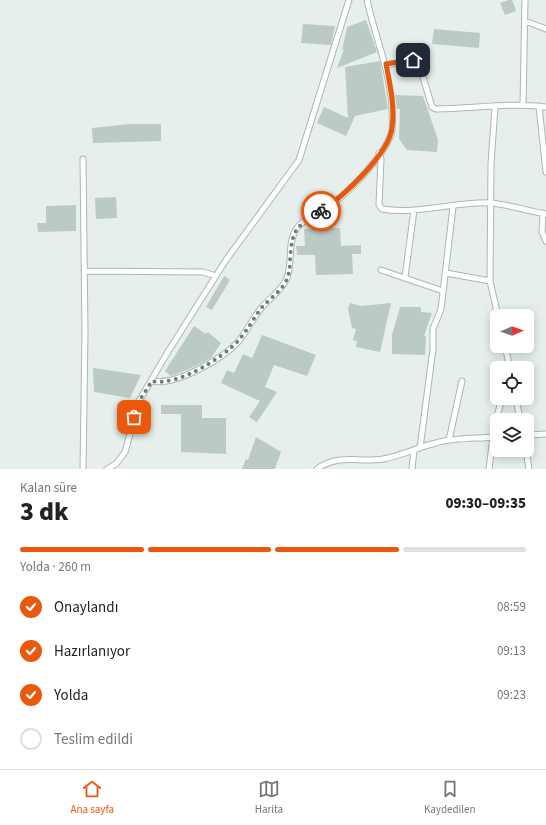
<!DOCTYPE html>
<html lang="tr">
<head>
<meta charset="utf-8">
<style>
	body { margin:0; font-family:"Source Sans 3",sans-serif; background:#f6f6f6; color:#222; height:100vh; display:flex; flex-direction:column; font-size:15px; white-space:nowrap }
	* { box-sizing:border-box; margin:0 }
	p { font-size:13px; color:#767676 }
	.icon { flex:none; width:22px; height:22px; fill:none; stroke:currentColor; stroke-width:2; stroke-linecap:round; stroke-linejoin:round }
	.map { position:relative; height:469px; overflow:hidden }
	.details { display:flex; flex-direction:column; background:#fff; flex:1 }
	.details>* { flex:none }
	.needle { width:26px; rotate:88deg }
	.tools { position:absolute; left:490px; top:309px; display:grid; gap:8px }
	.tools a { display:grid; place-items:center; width:44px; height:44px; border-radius:6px; background:#fff; box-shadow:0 2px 10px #0003; font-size:20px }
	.pin { position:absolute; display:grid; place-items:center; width:34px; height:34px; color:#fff; margin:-17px; border-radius:8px; box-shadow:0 2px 6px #0006 }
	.courier { position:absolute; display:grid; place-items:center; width:40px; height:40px; margin:-20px; border:3px solid #ea580c; border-radius:50%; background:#fff; color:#222; box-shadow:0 1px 5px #0007 }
	.headline em { font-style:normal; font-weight:800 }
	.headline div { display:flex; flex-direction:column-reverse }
	.headline { display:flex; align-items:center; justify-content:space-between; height:68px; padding:0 20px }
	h1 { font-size:26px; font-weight:800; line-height:30px }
	.bar { display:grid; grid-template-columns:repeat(4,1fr); gap:6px 4px; align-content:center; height:48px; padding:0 20px }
	.bar i { height:5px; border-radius:3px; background:#e0e0e0 }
	.bar .active { background:#ea580c }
	.bar p { grid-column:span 4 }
	ol { padding:0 20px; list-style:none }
	li { display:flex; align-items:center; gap:12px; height:44px }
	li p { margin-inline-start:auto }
	li .icon { padding:4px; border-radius:50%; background:#ea580c; color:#fff; stroke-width:4 }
	li:last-child { color:#767676 }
	li i { width:22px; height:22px; border:2px solid #e0e0e0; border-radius:50% }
	.dock { display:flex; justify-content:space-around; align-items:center; height:56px; border-top:1px solid #e0e0e0; background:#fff; font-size:11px; color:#767676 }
	.dock a { display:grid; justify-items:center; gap:2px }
	.dock .active { color:#ea580c }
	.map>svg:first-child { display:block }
</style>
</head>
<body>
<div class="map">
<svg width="546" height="469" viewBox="0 0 546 469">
	<rect width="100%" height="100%" fill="#e6efeb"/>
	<path fill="#bbcac4" d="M 509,0 L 512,0 L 516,11 L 505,15 L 500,3 Z
		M 366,20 L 377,52 L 337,68 L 344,49 L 342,50 L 347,27 Z
		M 303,24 L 335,26 L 331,45 L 301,43 Z
		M 434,29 L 480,33 L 479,48 L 432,44 Z
		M 380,61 L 388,109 L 355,116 L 346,136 L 317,123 L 324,107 L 348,118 L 345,67 Z
		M 395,95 L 423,96 L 438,140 L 437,152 L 407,150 L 399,139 L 400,109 L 397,109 Z
		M 130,124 L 161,124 L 161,141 L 93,143 L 92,128 Z
		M 116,197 L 117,218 L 96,219 L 95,198 Z
		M 76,205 L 76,231 L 38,232 L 37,223 L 46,223 L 46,206 Z
		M 340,228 L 341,246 L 361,245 L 361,254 L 352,254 L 353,274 L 316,275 L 315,255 L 297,255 L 296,246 L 305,246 L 304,229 Z
		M 224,276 L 230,280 L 212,310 L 206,307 Z
		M 350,303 L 361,306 L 391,303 L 380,352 L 356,347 L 357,341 L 353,340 L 356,329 L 352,328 L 348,309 Z
		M 400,307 L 421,307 L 421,312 L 432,313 L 424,336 L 426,336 L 425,355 L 392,354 L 392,335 Z
		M 194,326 L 206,334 L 208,332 L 221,343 L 211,358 L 196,366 L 171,376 L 165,371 Z
		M 262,335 L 316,355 L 307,376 L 274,365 L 265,387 L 277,392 L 257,422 L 249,417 L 260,401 L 221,383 L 227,370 L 234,373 L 243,354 L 252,358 Z
		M 93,368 L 141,375 L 130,398 L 94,392 Z
		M 161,405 L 202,405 L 202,418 L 226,418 L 226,454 L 181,452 L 181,414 L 161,414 Z
		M 256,437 L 281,452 L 275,469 L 242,469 L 246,459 L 248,460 Z"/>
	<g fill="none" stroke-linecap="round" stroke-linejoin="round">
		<g stroke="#a8b8b2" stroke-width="7">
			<path id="minor" d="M 525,21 L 546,29
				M 386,65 L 413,60 L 420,67 L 432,107 L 436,109 C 473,109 510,102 546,107
				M 523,104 L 525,0
				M 539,106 L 546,172
				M 495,107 L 491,164 L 490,281 L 498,316
				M 379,153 L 381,159 L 379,205 L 382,209 C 417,215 457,201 492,203 C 510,205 528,211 546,214
				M 543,213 L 542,232 L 546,241
				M 381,270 L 443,291
				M 84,271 L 203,272 L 216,276
				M 446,273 L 490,281
				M 405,277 L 414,210
				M 505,346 L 510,368
				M 152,381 C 176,386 222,359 238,342 C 247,331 253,318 262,307 C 270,298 281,291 286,280 C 294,264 286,243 297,228 C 305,217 321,212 332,204 C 350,191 388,152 392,130 C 393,122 392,113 392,106 C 389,68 375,36 367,0
				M 516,398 L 520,420
				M 527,435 L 546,434
				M 449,440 L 462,381
				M 420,448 L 433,349 L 433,329 L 441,309 L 453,207
				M 526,450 L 529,469
				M 83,469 L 85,333 L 83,159
				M 107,469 L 116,464 L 125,452 L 139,401 L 169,350 L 226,260 L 299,160 L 349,0
				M 317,469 C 339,453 359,463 383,459 C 401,456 418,447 436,443 C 455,437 477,439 497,437
				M 412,469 L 414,450
				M 489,469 L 494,428 L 502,398"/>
		</g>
		<use href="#minor" stroke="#fff" stroke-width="5"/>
	</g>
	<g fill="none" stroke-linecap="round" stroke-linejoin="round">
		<path stroke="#687f78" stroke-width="4" stroke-dasharray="0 7.2" d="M 134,417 L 139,401 L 152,381 C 176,387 223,358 238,341 C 248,330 254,317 263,306 C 271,298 281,291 286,281 C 289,275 290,268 290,261 C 292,229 295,227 321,211"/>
		<path stroke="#ea580c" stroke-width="5" d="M 321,211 C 343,197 389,154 392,128 C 395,108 390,85 386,64 L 413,60"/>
	</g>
</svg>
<div class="tools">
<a><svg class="needle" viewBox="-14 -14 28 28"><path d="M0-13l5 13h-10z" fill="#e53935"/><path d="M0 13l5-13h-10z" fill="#767676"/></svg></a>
<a><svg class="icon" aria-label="locate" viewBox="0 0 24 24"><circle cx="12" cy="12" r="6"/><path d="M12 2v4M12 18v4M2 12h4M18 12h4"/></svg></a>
<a><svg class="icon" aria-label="layers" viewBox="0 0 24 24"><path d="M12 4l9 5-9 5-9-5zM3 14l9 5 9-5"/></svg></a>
</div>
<div class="pin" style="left:134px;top:417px;background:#ea580c"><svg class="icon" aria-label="bag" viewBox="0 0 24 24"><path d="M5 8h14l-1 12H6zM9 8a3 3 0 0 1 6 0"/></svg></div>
<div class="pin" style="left:413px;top:60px;background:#1f2937"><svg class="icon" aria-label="home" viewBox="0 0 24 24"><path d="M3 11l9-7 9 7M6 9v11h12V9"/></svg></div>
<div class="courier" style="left:321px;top:211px"><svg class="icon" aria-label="bike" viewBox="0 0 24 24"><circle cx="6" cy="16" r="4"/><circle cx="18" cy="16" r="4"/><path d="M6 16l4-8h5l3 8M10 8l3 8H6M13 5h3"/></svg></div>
</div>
<section class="details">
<div class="headline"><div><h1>3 dk</h1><p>Kalan süre</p></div><em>09:30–09:35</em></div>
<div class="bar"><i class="active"></i><i class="active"></i><i class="active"></i><i></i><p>Yolda · 260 m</p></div>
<ol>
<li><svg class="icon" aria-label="check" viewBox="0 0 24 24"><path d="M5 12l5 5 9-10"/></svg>Onaylandı<p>08:59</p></li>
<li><svg class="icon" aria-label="check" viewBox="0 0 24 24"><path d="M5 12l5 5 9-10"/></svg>Hazırlanıyor<p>09:13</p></li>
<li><svg class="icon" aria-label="check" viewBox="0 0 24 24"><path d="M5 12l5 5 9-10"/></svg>Yolda<p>09:23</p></li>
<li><i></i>Teslim edildi</li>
</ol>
</section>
<nav class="dock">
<a class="active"><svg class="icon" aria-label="home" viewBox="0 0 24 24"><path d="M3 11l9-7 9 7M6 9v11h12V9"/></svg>Ana sayfa</a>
<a><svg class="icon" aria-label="map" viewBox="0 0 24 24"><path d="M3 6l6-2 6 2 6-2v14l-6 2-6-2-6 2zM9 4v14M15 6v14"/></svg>Harita</a>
<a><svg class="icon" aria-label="saved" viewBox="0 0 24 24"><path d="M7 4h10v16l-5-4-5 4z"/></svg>Kaydedilen</a>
</nav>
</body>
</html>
